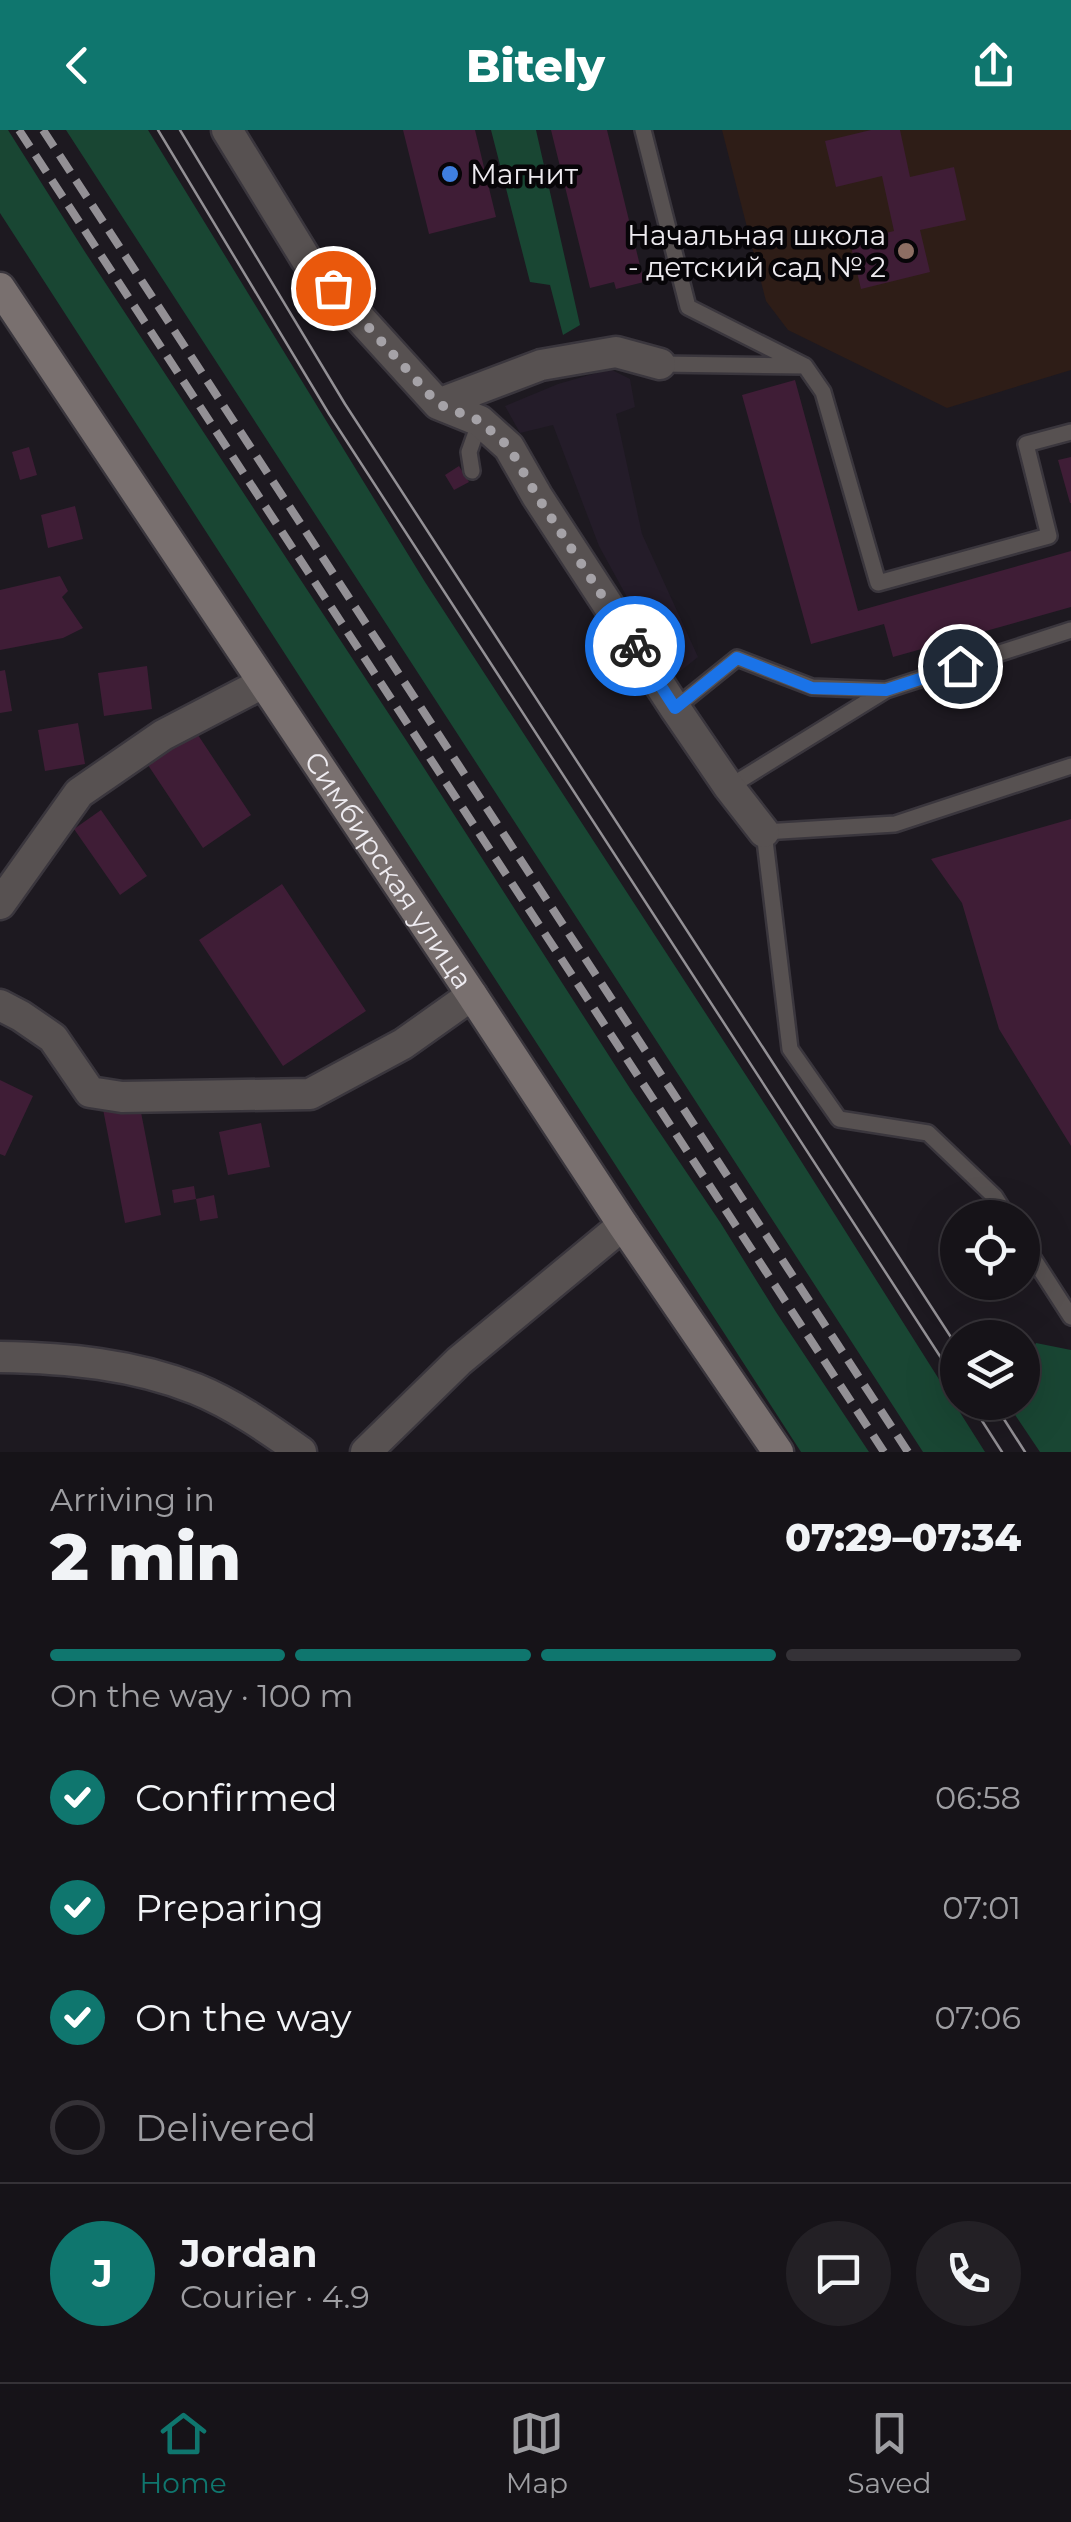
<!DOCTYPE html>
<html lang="en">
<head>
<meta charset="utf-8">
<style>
	body { margin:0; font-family:Montserrat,sans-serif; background:#232025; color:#f1f3f6; height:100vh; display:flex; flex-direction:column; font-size:38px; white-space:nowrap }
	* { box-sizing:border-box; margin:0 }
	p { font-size:32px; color:#9e9ea2 }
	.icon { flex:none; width:55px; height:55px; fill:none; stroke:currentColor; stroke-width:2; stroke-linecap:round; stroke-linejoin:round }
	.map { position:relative; height:1322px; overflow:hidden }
	.details { display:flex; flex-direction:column; background:#161318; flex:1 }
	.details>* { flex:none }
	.tools { position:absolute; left:940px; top:1070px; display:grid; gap:20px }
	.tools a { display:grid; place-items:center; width:100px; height:100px; border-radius:50%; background:#161318; box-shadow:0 10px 40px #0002,0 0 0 2px #353237; font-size:50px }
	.pin { position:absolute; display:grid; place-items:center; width:85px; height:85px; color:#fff; margin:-42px; border:5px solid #fff; border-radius:50%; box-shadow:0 2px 10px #0007 }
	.courier { position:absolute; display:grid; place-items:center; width:100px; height:100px; margin:-50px; border:8px solid #1a73e8; border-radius:50%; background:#fff; color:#222; box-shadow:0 2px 12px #0007 }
	.summary em { font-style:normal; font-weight:800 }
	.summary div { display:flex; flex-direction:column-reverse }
	.summary { display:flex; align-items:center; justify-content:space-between; height:170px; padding:0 50px }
	h1 { font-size:65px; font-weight:800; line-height:75px }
	.bar { display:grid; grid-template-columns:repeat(4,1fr); gap:15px 10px; align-content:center; height:120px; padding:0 50px }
	.bar i { height:12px; border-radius:8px; background:#353237 }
	.bar .current { background:#0f766e }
	.bar p { grid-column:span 4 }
	.line { display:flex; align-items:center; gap:25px; padding:0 50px; border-top:2px solid #353237 }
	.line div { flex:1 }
	.round { display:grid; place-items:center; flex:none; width:105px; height:105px; border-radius:52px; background:#232025 }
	ol { padding:0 50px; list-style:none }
	li { display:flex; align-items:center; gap:30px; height:110px }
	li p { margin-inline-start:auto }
	li .icon { padding:10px; border-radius:50%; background:#0f766e; color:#fff; stroke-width:4 }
	li:last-child { color:#9e9ea2 }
	li i { width:55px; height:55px; border:5px solid #353237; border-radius:50% }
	header { display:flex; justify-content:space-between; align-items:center; height:130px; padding:0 50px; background:#0f766e; color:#fff; font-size:45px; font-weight:800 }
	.dock { display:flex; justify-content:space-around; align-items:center; height:140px; border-top:2px solid #353237; background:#161318; font-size:28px; color:#9e9ea2 }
	.dock a { display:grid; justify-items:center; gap:5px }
	.dock .current { color:#0f766e }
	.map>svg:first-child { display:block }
</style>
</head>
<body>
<header><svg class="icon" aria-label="back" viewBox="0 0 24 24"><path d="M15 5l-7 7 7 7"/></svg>Bitely<svg class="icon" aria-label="share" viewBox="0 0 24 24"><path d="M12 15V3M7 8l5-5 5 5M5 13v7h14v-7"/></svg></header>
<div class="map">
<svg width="1071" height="1322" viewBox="0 0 1071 1322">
	<rect width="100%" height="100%" fill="#1d1920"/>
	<path fill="#241c29" d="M 610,239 L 630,249 L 635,277 L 616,284 L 642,404 L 698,527 L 678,543 L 651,511 L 599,416 L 553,295 L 520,303 L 505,276 L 558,254 Z"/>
	<path fill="#2e1d17" d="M 722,0 L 1071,0 L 1071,240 L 947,278 L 788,200 L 766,171 Z"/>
	<path fill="#194633" d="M 0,0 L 8,0 L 85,122 L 406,610 L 631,960 L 720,1092 L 776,1182 L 869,1322 L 801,1322 L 0,83 Z
		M 66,0 L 148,0 L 425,452 L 777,993 L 985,1322 L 923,1322 Z
		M 491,0 L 536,0 L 580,195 L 563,205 L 550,155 L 530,152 Z
		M 1036,1213 L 1071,1220 L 1071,1322 L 1040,1322 L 1007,1273 L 1022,1272 L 1023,1240 Z"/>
	<path fill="#3f1d36" d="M 403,0 L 475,0 L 496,87 L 429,104 Z
		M 551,0 L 607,0 L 644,152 L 616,159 L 614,152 L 590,158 Z
		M 871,0 L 900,0 L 910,47 L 954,37 L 966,90 L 920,100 L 930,142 L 861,159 L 850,112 L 894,101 L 882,46 L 836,57 L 825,11 Z
		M 795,250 L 858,481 L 1071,421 L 1071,477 L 893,527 L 884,494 L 811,514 L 742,265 Z
		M 29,317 L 37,345 L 20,350 L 12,322 Z
		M 1071,327 L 1071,373 L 1070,373 L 1058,330 Z
		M 459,336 L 469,352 L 454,360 L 445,345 Z
		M 75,376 L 83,409 L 48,418 L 41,385 Z
		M 60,446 L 68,461 L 62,467 L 83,498 L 63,508 L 0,520 L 0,460 Z
		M 147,536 L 152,579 L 104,586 L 98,543 Z
		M 5,540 L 12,581 L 0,583 L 0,541 Z
		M 78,593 L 85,634 L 45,641 L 38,600 Z
		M 194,599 L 251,685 L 203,718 L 146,632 Z
		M 101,680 L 147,746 L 120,765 L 74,699 Z
		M 1071,689 L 1071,1016 L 999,899 L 962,773 L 931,729 Z
		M 282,754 L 366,881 L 283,936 L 199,810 Z
		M 0,950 L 33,966 L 5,1026 L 0,1024 Z
		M 139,972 L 161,1085 L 125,1093 L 103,979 Z
		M 261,993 L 270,1037 L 228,1045 L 219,1002 Z
		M 194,1056 L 196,1069 L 214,1065 L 218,1088 L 200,1091 L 196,1069 L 174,1073 L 172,1060 Z"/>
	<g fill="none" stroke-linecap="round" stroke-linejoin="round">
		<g stroke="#3a363d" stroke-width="20">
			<path id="service" d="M 643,0 L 688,177 L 805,236 L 660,234
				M 805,236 L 823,262 L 878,453 L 1049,406 L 1026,314 L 1071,302
				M 472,341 L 469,322 L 480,291
				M 675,578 L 737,528 L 812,557 L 886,560
				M 729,657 L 886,560 L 1071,500
				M 1008,1088 L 995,1067 L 928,1003 L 839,989 L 790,919 L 764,702 L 895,694 L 1071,636
				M 1022,1111 L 1071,1187"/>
		</g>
		<g stroke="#3a363d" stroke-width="35">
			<path id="minor" d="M 227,0 L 306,129 L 438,274 L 480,291 L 509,317 L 537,366 L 675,578 L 729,657 L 764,702
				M 438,274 L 541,235 L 616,222 L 660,234
				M 0,774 L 79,663 L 163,605 L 263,553
				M 0,875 L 21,886 L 53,908 L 90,962 L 122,967 L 310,964 L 403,914 L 472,865
				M 0,1227 C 67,1228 133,1234 196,1259 C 233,1274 269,1299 301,1322
				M 366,1322 L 459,1231 L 623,1095"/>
		</g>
		<g stroke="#3a363d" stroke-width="35">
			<g id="secondary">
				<path id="s1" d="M 0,158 L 472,865 L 623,1095 L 778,1322"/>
			</g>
		</g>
		<use href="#service" stroke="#575151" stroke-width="15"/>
		<use href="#minor" stroke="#575151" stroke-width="30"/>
		<use href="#secondary" stroke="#79706f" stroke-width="30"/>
		<path stroke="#939095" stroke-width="2.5" d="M 158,0 L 329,284 L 958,1254
			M 180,0 L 345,274 L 958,1218
			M 970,1272 L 1002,1322
			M 993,1272 L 1025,1322"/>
		<path stroke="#939095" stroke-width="8" stroke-dasharray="20 10" stroke-linecap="butt" d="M 19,0 L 884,1322
			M 43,0 L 908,1322"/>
	</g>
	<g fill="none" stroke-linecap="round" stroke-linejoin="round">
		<path stroke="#a5a2a7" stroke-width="10" stroke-dasharray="0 18" d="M 333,158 L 438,274 L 480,291 L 509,317 L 537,366 L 635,516"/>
		<path stroke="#1a73e8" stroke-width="12" d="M 635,516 L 675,578 L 737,528 L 812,558 L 886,560 L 960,536"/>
	</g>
	<circle fill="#3f7fe0" stroke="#070508" stroke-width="4" cx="450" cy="44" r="10"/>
	<circle fill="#8d6e63" stroke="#070508" stroke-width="4" cx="906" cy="121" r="10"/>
	<g text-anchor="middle" stroke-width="9" stroke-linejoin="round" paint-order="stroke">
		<g font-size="28" fill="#eeebf0" stroke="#070508" text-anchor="start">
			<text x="470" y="54">Магнит</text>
			<text x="886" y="115" text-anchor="end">Начальная школа<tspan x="886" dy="32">- детский сад № 2</tspan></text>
		</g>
		<g font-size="28" fill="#eeebf0" stroke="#070508">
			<text dy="10" stroke="none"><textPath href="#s1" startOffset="700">Симбирская улица</textPath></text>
		</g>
	</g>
</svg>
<div class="tools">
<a><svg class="icon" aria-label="locate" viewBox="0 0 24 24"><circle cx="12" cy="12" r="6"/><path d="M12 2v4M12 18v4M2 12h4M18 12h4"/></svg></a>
<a><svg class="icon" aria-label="layers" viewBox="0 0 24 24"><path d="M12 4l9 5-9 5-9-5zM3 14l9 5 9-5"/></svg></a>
</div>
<div class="pin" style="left:333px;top:158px;background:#ea580c"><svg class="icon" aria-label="bag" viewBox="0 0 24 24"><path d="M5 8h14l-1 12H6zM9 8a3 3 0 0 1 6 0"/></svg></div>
<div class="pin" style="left:960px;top:536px;background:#1f2937"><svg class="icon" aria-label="home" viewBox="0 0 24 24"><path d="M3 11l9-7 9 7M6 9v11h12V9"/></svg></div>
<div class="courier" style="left:635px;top:516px"><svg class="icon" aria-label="bike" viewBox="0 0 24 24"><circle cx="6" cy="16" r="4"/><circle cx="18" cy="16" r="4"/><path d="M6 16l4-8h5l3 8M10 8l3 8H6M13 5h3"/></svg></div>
</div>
<section class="details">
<div class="summary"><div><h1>2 min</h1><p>Arriving in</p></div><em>07:29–07:34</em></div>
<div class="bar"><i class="current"></i><i class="current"></i><i class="current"></i><i></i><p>On the way · 100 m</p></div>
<ol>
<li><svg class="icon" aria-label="check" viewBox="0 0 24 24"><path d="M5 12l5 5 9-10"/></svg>Confirmed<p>06:58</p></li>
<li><svg class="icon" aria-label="check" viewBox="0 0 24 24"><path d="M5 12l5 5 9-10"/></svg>Preparing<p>07:01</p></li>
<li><svg class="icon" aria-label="check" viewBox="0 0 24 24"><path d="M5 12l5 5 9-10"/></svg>On the way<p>07:06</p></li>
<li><i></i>Delivered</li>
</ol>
<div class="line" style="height:180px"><b class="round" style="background:#0f766e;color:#fff">J</b><div><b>Jordan</b><p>Courier · 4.9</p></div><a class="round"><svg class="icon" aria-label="chat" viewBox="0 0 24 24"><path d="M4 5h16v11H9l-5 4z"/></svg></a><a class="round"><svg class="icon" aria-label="phone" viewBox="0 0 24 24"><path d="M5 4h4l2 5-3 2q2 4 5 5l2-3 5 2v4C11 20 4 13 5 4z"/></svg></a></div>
</section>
<nav class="dock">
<a class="current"><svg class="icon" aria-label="home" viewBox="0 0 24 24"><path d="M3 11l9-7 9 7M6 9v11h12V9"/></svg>Home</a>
<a><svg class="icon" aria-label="map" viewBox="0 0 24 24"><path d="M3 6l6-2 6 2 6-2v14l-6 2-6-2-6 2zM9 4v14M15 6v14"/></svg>Map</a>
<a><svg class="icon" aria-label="saved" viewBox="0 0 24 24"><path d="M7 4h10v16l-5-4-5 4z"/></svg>Saved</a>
</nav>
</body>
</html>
